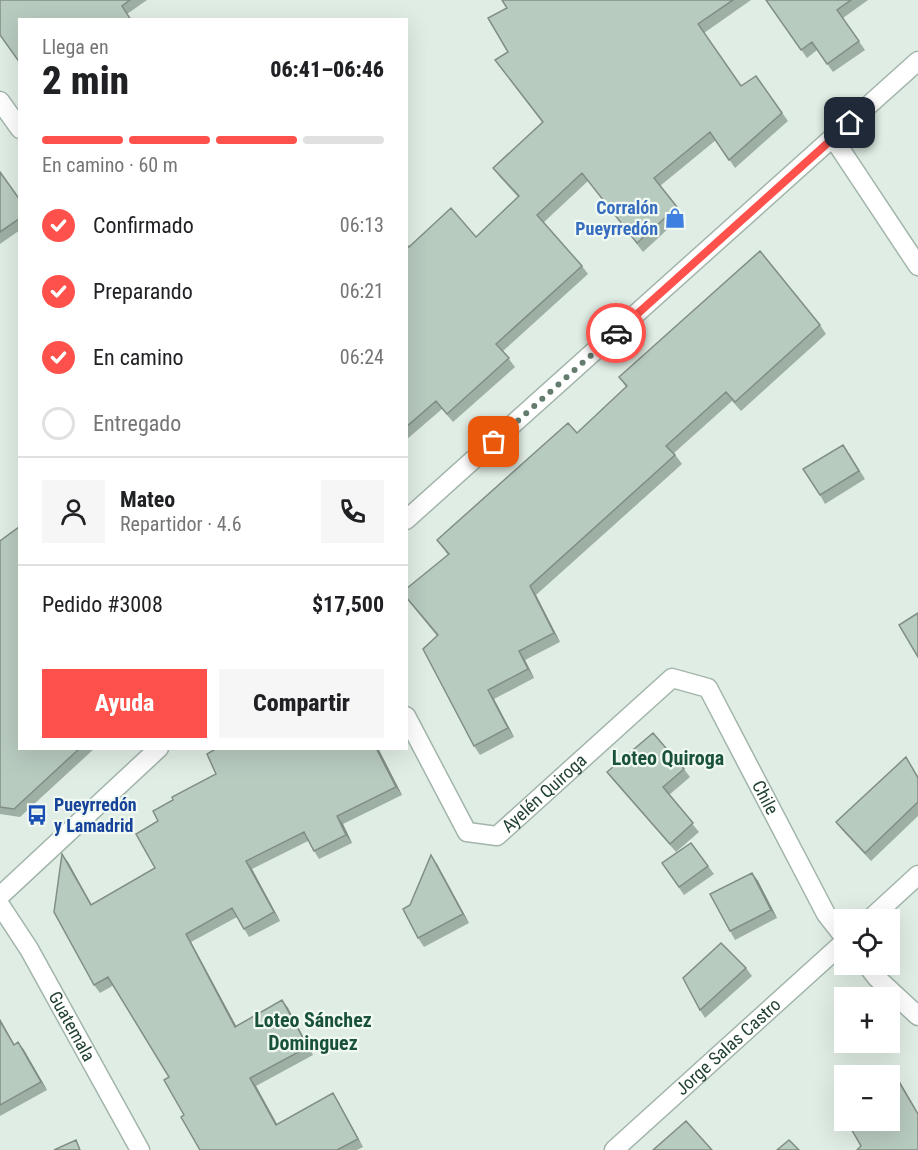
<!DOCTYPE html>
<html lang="es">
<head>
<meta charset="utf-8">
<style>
	body { margin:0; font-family:"Roboto Condensed",sans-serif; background:#f6f6f6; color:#202124; height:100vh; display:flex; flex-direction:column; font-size:22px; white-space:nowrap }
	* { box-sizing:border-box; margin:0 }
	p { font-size:20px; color:#757577 }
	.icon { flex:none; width:33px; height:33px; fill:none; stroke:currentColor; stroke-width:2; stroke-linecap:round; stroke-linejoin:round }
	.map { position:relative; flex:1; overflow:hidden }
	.sheet { position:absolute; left:18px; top:18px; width:390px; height:732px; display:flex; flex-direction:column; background:#fff; border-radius:0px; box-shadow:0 6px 24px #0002 }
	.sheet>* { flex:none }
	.buttons { position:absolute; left:834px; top:909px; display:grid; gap:12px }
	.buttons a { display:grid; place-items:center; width:66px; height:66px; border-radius:0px; background:#fff; box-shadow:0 6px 24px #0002; font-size:30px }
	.pin { position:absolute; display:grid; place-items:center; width:51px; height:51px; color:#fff; margin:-26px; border-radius:12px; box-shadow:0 3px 9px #0006 }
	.courier { position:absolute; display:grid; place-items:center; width:60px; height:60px; margin:-30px; border:4px solid #fe514c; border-radius:50%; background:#fff; color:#222; box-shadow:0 2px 8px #0007 }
	.headline em { font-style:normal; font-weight:800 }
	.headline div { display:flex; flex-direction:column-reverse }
	.headline { display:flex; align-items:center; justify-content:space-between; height:102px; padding:0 24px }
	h1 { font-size:39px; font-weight:800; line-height:45px }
	.bar { display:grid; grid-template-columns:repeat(4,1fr); gap:9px 6px; align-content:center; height:72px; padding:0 24px }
	.bar i { height:8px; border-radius:4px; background:#e0e0e0 }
	.bar .active { background:#fe514c }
	.bar p { grid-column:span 4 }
	.line { display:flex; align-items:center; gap:15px; padding:0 24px; border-top:2px solid #e0e0e0 }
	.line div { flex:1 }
	.round { display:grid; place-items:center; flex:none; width:63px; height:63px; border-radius:0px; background:#f6f6f6 }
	ol { padding:0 24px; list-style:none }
	li { display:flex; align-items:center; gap:18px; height:66px }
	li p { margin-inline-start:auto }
	li .icon { padding:6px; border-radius:50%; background:#fe514c; color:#fff; stroke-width:4 }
	li:last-child { color:#757577 }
	li i { width:33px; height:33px; border:3px solid #e0e0e0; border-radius:50% }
	.action { display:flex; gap:12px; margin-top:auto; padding:12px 24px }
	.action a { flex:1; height:69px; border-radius:0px; background:#fe514c; color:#fff; font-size:24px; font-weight:800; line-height:69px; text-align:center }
	.action a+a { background:#f6f6f6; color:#202124 }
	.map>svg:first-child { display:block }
</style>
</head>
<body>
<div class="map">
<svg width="918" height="1150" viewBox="0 0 918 1150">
	<rect width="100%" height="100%" fill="#e0ede4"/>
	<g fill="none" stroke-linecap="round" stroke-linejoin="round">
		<g stroke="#a2b5aa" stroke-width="21">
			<g id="street">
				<path d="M 0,101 L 20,129"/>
				<path d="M 833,138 L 918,266"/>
				<path d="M 406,520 L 918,61"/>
				<path id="s1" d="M 406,716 L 467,832 L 497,836 L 672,678 L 708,688 L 826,914 L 844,937"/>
				<path d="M 0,896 L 159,748"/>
				<path id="s2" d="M 0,905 L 29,949 L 140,1150"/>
				<path d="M 869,920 L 918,875"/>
				<path d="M 866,964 L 877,978 L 918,1016"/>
				<path id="s3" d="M 614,1150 L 844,942"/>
			</g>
		</g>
		<use href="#street" stroke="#fff" stroke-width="18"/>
	</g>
	<path fill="#9eafa4" d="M 0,0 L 147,0 L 127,14 Z
		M 502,0 L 751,0 L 704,33 L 741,86 L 756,76 L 788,121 L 735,168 L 716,140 L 660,186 L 682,216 L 643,252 L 588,181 L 543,223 L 582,266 L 588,274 L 503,351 L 515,367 L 453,422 L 442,409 L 406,440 L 406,244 L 409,247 L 476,237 L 518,197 L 499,176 L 493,168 L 542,122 L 495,60 L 508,52 L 507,8 Z
		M 766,0 L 868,0 L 843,18 L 865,50 L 833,72 L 817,50 L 807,58 Z
		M 0,172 L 20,200 L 20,230 L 0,244 Z
		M 820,325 L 826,334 L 741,411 L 732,401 L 674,453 L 682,464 L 536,595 L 560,642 L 525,660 L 534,678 L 494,699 L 514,737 L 480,755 L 474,746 L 437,636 L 406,598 L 406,589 L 448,555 L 437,540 L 577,433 L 626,387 L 619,377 Z
		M 849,453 L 865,479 L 825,504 L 820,495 Z
		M 0,541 L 20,748 L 95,748 L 20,817 L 0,814 Z
		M 217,748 L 378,748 L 402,795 L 343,824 L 352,843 L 319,859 L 308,841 L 252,869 L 280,921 L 249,937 L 237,917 L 191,942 L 236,1026 L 282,1000 L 288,1008 L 313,1055 L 256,1086 L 277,1125 L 338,1101 L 363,1147 L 357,1150 L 200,1150 L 184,1115 L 169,1077 L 114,985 L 100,993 L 94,985 L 68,862 L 92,905 L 155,868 L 158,821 L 173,800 L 216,774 Z
		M 906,757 L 918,776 L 918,816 L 871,861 L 842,830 L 836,822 Z
		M 684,769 L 690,777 L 669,795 L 699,832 L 676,852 L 613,780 L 607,772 Z
		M 691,843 L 714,874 L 684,895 L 662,863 Z
		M 437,864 L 469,923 L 424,947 L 418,938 L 410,905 Z
		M 752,873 L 758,881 L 777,918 L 735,940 L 730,931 Z
		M 746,968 L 752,976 L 705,1018 L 700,1010 Z
		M 0,1019 L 14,1045 L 18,1042 L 24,1050 L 47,1090 L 0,1116 Z"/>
	<path fill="#818e86" d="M 530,586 L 536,595 L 560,642 L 554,633 Z
		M 519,651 L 525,660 L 534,678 L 528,669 Z
		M 488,690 L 494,699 L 514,737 L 508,728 Z
		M 376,748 L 378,748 L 402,795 L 396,787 Z
		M 337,816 L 343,824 L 352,843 L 346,835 Z
		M 62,854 L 68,862 L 96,913 L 91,905 Z
		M 431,855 L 437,864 L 469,923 L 463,914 Z
		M 246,861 L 252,869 L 280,921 L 274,912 Z
		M 752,873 L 758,881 L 777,918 L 771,910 Z
		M 186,934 L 191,942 L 241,1035 L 235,1027 Z
		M 282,1000 L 288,1008 L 313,1055 L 308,1047 Z
		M 0,1019 L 19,1053 L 0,1021 Z
		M 18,1042 L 24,1050 L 47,1090 L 41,1082 Z
		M 892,1070 L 898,1078 L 918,1114 Z
		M 250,1078 L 256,1086 L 282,1133 L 276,1125 Z
		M 333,1093 L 338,1101 L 363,1147 L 358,1139 Z"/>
	<path fill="#b8cbbf" stroke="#818e86" stroke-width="1.5" d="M 0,0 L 130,0 L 122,6 L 131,20 L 20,20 L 20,63 L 0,35 Z
		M 502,0 L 733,0 L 698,24 L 741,86 L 756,76 L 782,113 L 729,160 L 710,132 L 654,178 L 677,207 L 637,243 L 582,173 L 537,215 L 582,266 L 496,344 L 509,358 L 447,414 L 436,401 L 406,427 L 406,244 L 409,247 L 451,208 L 476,237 L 519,196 L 493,168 L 543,122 L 495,60 L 508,52 L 488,18 L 507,8 Z
		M 766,0 L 851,0 L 837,10 L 859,41 L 827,64 L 812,42 L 801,50 Z
		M 0,172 L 20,200 L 20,218 L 0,232 Z
		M 760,251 L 820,325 L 735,402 L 726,392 L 666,446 L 675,455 L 530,586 L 554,633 L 519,651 L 528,669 L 488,690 L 508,728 L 474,746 L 423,649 L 438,635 L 406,597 L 406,589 L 449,554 L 437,540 L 568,423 L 577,433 L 627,386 L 619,377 Z
		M 843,445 L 859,471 L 820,495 L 803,469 Z
		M 19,527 L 20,748 L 80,748 L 14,809 L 0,807 L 0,541 Z
		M 918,613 L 918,657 L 899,625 Z
		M 653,733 L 684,769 L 663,787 L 693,823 L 670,844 L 607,772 Z
		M 217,748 L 376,748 L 396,787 L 337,816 L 346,835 L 314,851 L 304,832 L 246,861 L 274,912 L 244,929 L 232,908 L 186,934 L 235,1027 L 282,1000 L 308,1047 L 250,1078 L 276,1125 L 333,1093 L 358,1139 L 337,1150 L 200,1150 L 181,1117 L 184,1115 L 164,1080 L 169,1077 L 108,977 L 94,985 L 54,912 L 62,854 L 91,905 L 155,868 L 136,834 L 158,821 L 153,811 L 173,800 L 172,797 L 216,774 L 207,754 Z
		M 906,757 L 918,778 L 918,802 L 865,853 L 836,822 Z
		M 691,843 L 708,866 L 679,887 L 662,863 Z
		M 431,855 L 463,914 L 418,938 L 403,909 L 410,905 Z
		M 752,873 L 771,910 L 730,931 L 710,894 Z
		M 721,943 L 746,968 L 700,1010 L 683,978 Z
		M 0,1021 L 14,1045 L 18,1042 L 41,1082 L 0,1105 Z
		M 892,1070 L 918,1114 L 918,1150 L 857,1150 L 861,1146 L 846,1120 L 890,1120 L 890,1076 L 881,1076 Z
		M 844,1096 L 844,1117 L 835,1101 Z
		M 686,1121 L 712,1150 L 653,1150 Z
		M 76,1140 L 80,1150 L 54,1150 Z
		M 789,1140 L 799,1150 L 777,1150 Z"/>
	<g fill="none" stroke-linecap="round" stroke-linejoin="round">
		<path stroke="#637c6e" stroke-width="6" stroke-dasharray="0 10.8" d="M 494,442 L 616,333"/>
		<path stroke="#fe514c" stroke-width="8" d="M 616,333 L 850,123"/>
	</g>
	<defs>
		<g id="shop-bare" transform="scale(1.62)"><path d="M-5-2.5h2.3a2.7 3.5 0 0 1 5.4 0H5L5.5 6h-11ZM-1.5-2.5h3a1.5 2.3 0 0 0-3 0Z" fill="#3f7fe0" stroke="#f1f9f3" stroke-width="2.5" paint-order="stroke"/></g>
		<g id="bus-bare" transform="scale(1.62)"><path d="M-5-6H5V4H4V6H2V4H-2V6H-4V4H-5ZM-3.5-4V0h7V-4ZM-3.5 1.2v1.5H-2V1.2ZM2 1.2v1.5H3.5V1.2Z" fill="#1a4fb4" stroke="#f1f9f3" stroke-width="2.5" paint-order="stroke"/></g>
	</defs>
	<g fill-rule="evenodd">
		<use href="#shop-bare" x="675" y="218"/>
		<use href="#bus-bare" x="37" y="815"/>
	</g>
	<g text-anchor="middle" stroke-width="4.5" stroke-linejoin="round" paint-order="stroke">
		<g font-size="18" font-weight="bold" fill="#366cbe" stroke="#f1f9f3" text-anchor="end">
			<text x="658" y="214">Corralón<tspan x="658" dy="21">Pueyrredón</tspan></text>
		</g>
		<g font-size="18" fill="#1f3f2f" stroke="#f1f9f3">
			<text dy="6" stroke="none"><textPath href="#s1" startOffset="225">Ayelén Quiroga</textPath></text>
			<text dy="6" stroke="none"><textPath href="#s1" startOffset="558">Chile</textPath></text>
			<text dy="6" stroke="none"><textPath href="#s2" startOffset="141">Guatemala</textPath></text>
			<text dy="6" stroke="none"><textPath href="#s3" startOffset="154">Jorge Salas Castro</textPath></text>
		</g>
		<g font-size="18" font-weight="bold" fill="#164399" stroke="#f1f9f3" text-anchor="start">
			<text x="54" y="811">Pueyrredón<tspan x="54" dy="21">y Lamadrid</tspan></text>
		</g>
		<g font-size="20" font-weight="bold" fill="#195238" stroke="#f1f9f3">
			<text x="668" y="765">Loteo Quiroga</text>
			<text x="313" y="1027">Loteo Sánchez<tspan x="313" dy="23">Dominguez</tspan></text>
		</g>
	</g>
</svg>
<div class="buttons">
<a><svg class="icon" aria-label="locate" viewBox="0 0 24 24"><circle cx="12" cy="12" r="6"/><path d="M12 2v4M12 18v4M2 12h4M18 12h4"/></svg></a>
<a>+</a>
<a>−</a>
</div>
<div class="pin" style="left:494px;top:442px;background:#ea580c"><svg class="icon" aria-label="bag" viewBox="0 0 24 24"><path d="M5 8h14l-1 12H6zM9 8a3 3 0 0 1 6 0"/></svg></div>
<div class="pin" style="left:850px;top:123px;background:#1f2937"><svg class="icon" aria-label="home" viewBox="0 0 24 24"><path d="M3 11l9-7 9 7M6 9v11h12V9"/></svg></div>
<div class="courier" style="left:616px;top:333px"><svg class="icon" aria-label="car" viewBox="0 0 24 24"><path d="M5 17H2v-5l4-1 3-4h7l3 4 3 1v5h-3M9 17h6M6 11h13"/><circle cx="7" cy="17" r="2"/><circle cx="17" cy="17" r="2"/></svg></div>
<section class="sheet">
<div class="headline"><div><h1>2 min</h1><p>Llega en</p></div><em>06:41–06:46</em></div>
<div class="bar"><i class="active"></i><i class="active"></i><i class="active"></i><i></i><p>En camino · 60 m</p></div>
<ol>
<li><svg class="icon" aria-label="check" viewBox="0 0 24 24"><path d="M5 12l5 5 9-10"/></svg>Confirmado<p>06:13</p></li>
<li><svg class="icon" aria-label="check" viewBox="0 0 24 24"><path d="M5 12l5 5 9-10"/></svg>Preparando<p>06:21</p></li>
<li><svg class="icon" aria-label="check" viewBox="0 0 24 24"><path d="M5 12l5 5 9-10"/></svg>En camino<p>06:24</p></li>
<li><i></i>Entregado</li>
</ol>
<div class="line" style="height:108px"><a class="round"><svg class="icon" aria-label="person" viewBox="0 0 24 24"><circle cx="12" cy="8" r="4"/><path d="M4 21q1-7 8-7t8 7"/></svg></a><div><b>Mateo</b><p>Repartidor · 4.6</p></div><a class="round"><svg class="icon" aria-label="phone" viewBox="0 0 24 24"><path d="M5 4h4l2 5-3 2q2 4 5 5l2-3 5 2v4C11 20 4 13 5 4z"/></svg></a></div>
<div class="line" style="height:78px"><div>Pedido #3008</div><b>$17,500</b></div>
<div class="action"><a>Ayuda</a><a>Compartir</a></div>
</section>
</div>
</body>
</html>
